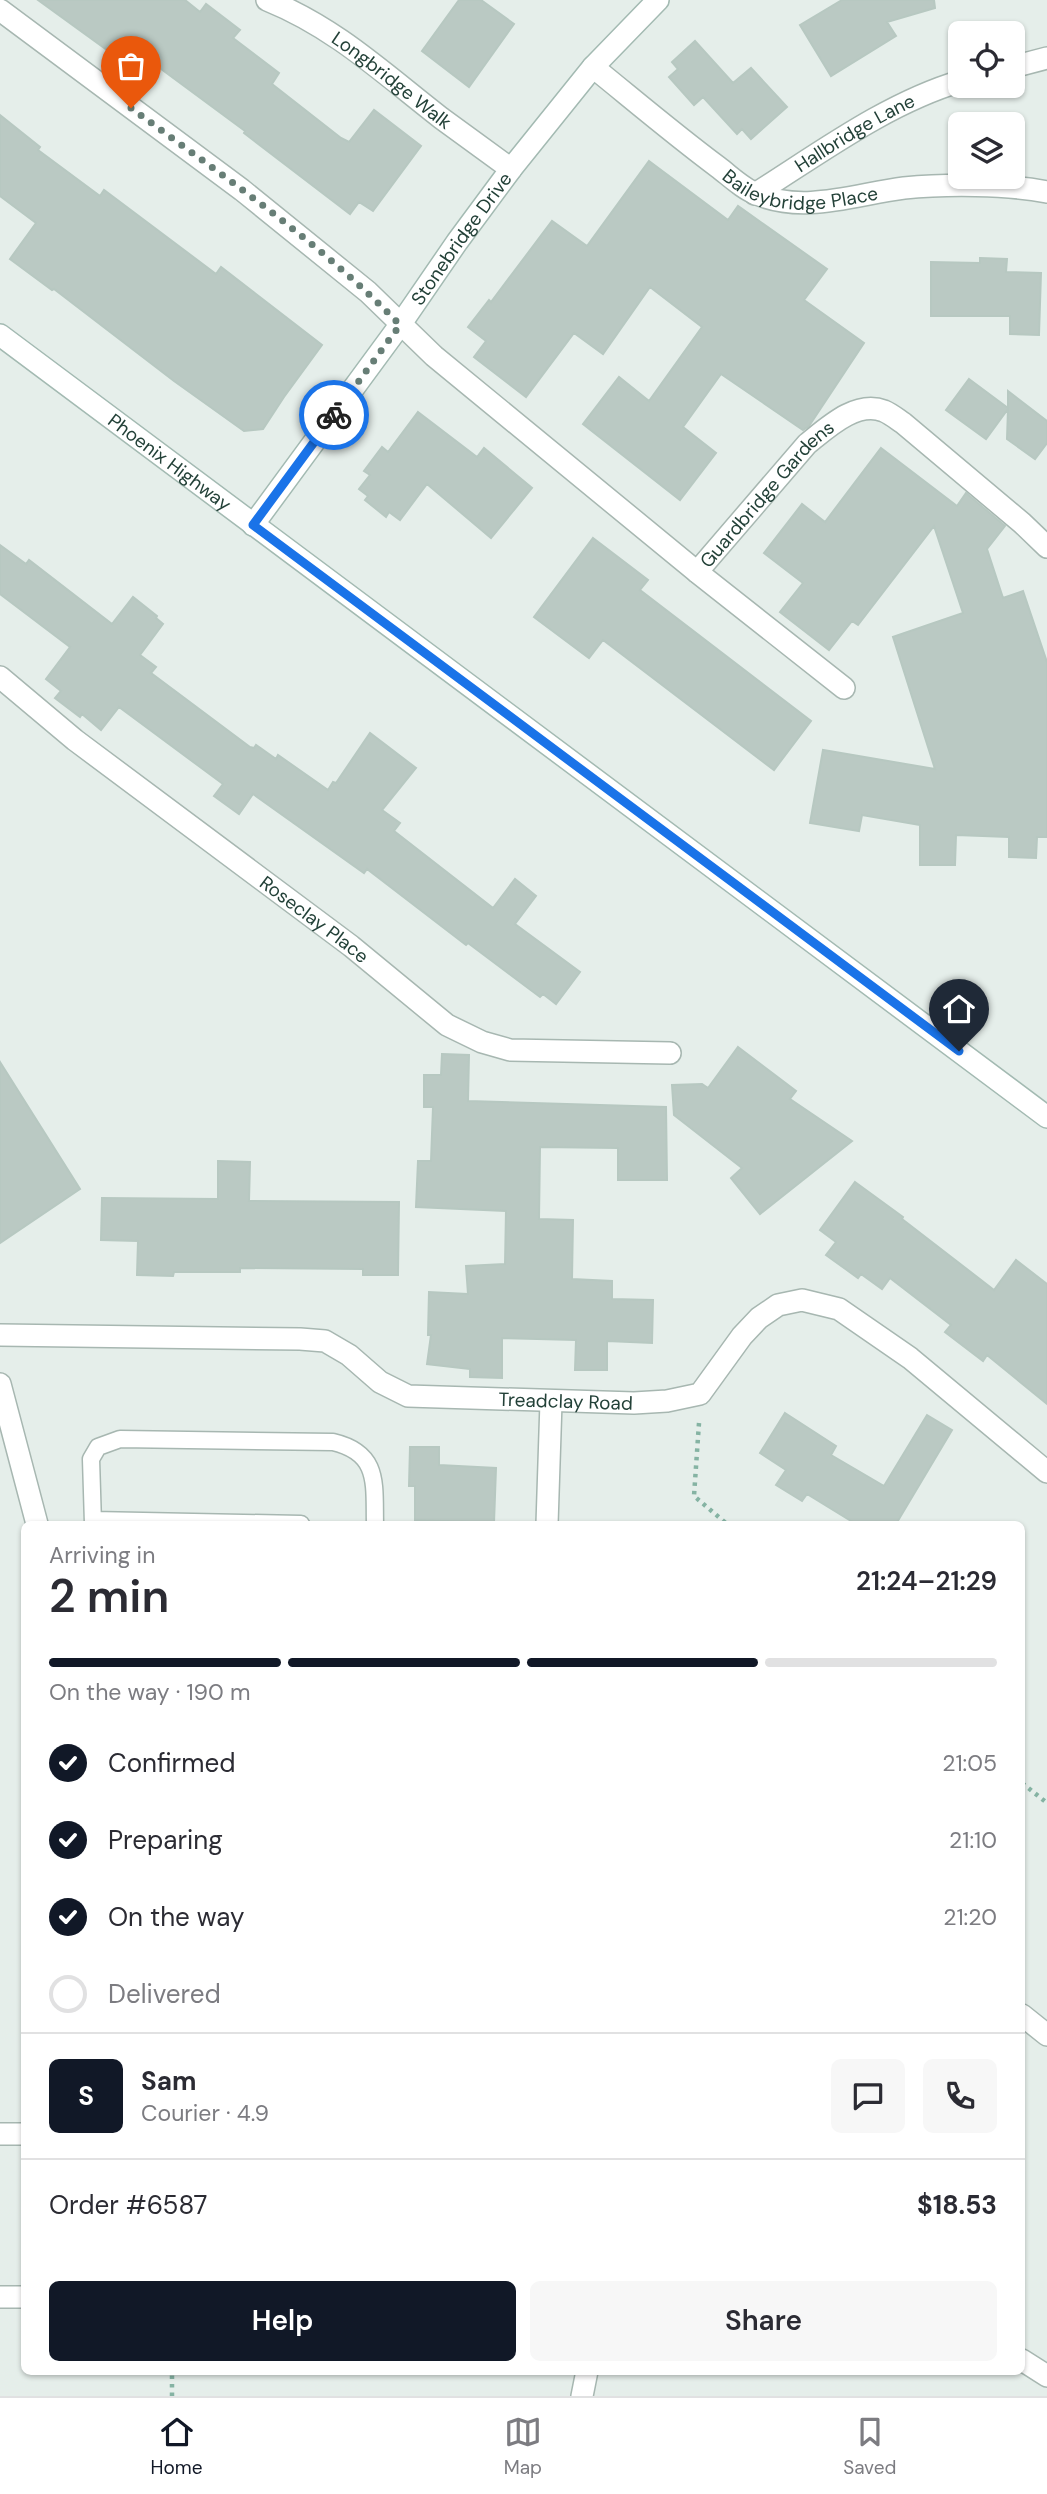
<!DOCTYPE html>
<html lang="en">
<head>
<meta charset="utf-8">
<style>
	body { margin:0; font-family:"DM Sans",sans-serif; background:#f7f7f7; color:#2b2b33; height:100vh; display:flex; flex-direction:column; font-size:26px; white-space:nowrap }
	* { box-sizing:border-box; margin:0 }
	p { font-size:23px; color:#7c7c81 }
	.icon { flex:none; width:38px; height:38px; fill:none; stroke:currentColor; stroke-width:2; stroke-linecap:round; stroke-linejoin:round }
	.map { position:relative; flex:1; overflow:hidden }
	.drawer { position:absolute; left:21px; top:1521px; width:1004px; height:854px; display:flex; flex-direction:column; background:#fff; border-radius:10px; box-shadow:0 2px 5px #0004 }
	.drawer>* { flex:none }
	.tools { position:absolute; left:948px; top:21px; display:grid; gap:14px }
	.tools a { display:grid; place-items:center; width:77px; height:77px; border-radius:10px; background:#fff; box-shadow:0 2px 5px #0004; font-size:35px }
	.pin { position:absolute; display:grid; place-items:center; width:60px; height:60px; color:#fff; margin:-72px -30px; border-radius:50% 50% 50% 0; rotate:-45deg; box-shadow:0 0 7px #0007 }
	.pin .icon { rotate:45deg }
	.courier { position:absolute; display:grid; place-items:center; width:70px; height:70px; margin:-35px; border:5px solid #1a73e8; border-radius:50%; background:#fff; color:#222; box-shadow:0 2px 9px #0007 }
	.summary em { font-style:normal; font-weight:600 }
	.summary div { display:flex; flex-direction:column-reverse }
	.summary { display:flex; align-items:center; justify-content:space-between; height:119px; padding:0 28px }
	h1 { font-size:46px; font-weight:600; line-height:52px }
	.bar { display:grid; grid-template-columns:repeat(4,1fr); gap:10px 7px; align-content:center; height:84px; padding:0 28px }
	.bar i { height:9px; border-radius:5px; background:#e1e1e2 }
	.bar .on { background:#111827 }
	.bar p { grid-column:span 4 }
	.line { display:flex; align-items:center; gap:18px; padding:0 28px; border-top:2px solid #e1e1e2 }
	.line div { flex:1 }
	.round { display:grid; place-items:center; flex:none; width:74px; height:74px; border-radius:10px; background:#f7f7f7 }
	ol { padding:0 28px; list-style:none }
	li { display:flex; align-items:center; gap:21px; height:77px }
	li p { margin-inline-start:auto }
	li .icon { padding:7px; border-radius:50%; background:#111827; color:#fff; stroke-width:4 }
	li:last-child { color:#7c7c81 }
	li i { width:38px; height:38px; border:4px solid #e1e1e2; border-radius:50% }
	.primary-button { display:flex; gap:14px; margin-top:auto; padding:14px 28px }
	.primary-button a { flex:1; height:80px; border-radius:10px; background:#111827; color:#fff; font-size:28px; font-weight:600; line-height:80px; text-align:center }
	.primary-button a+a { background:#f7f7f7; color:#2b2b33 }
	.menu { display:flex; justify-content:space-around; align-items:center; height:98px; border-top:2px solid #e1e1e2; background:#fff; font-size:19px; color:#7c7c81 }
	.menu a { display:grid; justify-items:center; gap:4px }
	.menu .on { color:#111827 }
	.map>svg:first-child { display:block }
</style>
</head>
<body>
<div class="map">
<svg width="1047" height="2396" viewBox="0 0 1047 2396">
	<rect width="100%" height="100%" fill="#e5eeea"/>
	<path fill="#bac9c3" stroke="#b7c8c1" stroke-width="2" d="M 38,0 L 185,0 L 200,12 L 206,4 L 240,30 L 233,38 L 279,73 L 272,84 L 341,138 L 349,142 L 374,110 L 421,146 L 373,211 L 359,202 L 350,214 L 244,133 L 245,131 L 134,49 L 125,63 Z
		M 459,0 L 481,0 L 514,24 L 469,87 L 422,51 Z
		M 842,0 L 934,0 L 935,8 L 887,22 L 896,36 L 831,76 L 800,25 Z
		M 695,41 L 733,83 L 751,68 L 787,107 L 751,139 L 742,129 L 737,134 L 703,97 L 694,105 L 669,77 L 678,69 L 672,62 Z
		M 0,115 L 40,147 L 38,150 L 100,196 L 104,190 L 216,274 L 221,267 L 322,345 L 284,397 L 263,429 L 244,431 L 174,381 L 54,289 L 52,290 L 10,259 L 36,223 L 0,196 Z
		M 649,161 L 728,220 L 738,206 L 827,269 L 804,300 L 864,343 L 809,426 L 803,430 L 721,374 L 683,427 L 716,453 L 680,500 L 583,424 L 619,377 L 649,401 L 702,327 L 650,287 L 603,354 L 574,333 L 526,397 L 474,357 L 486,341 L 468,327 L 489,300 L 491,302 L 552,221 L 587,246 Z
		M 980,258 L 1007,259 L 1006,272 L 1041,273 L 1039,335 L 1010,334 L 1010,316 L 931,316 L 931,262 L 980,263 Z
		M 969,379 L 1008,408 L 1008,391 L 1047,421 L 1047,443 L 1035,459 L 1007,439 L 1008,409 L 986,439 L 946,410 Z
		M 418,412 L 477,457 L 484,448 L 532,488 L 491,538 L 427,484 L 400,520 L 389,512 L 386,517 L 365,500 L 368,496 L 359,489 L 370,475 L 364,471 L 382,447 L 388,452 Z
		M 881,448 L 957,506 L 966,493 L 1005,526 L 987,549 L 1003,598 L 1023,591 L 1047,662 L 1047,837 L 1037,837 L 1036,858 L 1009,857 L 1009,837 L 956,835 L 955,865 L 920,865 L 920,825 L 862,815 L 859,831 L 810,823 L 823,750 L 935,769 L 893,637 L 963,613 L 934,526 L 858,625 L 852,621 L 829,650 L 780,612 L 803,583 L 764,553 L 802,504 L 825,522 Z
		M 593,538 L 648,580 L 640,590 L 811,721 L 774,770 L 603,640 L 589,658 L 534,617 Z
		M 0,545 L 26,564 L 29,560 L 112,624 L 133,597 L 157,616 L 156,618 L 163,624 L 140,655 L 156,667 L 151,673 L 250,747 L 254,748 L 256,745 L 276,759 L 278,755 L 328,790 L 333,782 L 336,783 L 370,733 L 416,768 L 382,810 L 400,823 L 394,831 L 493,908 L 515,879 L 536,896 L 515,924 L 580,972 L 556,1004 L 543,994 L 540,997 L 468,943 L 466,945 L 367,869 L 364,873 L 253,794 L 239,814 L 214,796 L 223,784 L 119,707 L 101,730 L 82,714 L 80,717 L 55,698 L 61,691 L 46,679 L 70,647 L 0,594 Z
		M 738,1047 L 796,1091 L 790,1099 L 852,1141 L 760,1214 L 731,1178 L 742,1168 L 674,1115 L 672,1085 L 702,1084 L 708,1088 Z
		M 442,1054 L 469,1055 L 468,1101 L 666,1107 L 667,1180 L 618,1180 L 618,1148 L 540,1147 L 539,1219 L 573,1220 L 572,1279 L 612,1281 L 612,1299 L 653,1300 L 652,1343 L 607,1341 L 607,1370 L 575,1370 L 576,1340 L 502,1338 L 502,1378 L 470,1377 L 470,1369 L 427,1364 L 431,1335 L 428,1335 L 429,1292 L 468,1294 L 466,1266 L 505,1264 L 506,1211 L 416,1207 L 418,1161 L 431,1161 L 433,1107 L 424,1107 L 424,1075 L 441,1075 Z
		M 0,1062 L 80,1189 L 0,1243 Z
		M 218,1161 L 250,1162 L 249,1201 L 399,1202 L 398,1275 L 363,1275 L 363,1269 L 240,1268 L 240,1272 L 174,1272 L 173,1276 L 137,1275 L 138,1241 L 101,1240 L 102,1198 L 218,1199 Z
		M 855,1182 L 903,1217 L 902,1219 L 994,1290 L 1016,1260 L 1047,1284 L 1047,1404 L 987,1355 L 983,1361 L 945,1332 L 951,1325 L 890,1278 L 882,1289 L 861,1274 L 858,1278 L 826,1255 L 836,1242 L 820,1230 Z
		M 785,1413 L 836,1446 L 831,1455 L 884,1486 L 927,1415 L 952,1430 L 896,1524 L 856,1524 L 807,1494 L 802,1501 L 776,1485 L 786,1470 L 760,1453 Z
		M 410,1447 L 439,1447 L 439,1465 L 496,1468 L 494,1523 L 415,1520 L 415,1486 L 409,1486 Z"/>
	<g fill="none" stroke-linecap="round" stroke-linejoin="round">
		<g stroke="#a7b7b1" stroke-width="19">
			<path id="lane" d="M 93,1520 L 301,1524
				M 93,1524 L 91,1459 L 98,1447 L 120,1439 L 333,1442 C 380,1453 374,1484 375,1524"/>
		</g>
		<g stroke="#a7b7b1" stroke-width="24">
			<g id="street">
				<path id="s1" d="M 267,0 C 336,28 383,73 441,118 C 464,135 488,152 511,169"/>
				<path id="s2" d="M 0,10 L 242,190 L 368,292 L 434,356 L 697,572 L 807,444 C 827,428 856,400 884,411 C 891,414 897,419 903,423 L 1022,523 L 1047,547"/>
				<path id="s3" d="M 593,67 C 635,101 675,135 718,167 C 730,176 743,189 757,194 C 804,214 856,194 904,188 C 945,184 1007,184 1047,192"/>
				<path d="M 1013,67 L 1047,58"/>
				<path id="s4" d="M 755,194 C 820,153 887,103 961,81"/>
				<path d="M 697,572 L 844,688"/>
				<path id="s5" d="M 0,677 L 75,740 L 351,946 L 447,1025 L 482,1042 L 510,1050 L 670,1053"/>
				<path id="s6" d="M 0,1335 L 300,1339 L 325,1341 L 349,1355 L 380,1382 L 408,1396 L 634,1403 L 667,1401 L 700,1394 L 742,1336 L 759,1318 L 778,1305 L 802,1300 L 839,1309 L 910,1358 L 1047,1472"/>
				<path d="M 0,1384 L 37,1524"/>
				<path d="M 547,1524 L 551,1402"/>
				<path d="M 1022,2015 L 1047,2035"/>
				<path d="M 0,2134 L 24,2134"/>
				<path d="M 0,2297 L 24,2297"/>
				<path d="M 1022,2360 L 1047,2376"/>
				<path d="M 582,2396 L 587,2371"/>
			</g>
		</g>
		<g stroke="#a3bab2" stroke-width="24">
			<g id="secondary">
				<path id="s7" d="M 0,335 L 1047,1117"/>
				<path id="s8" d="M 253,525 L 400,325 L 457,242 L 511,169 L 593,67 L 658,0"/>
			</g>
		</g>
		<path stroke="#85b3a3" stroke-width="4.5" stroke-dasharray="3.5 5" stroke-linecap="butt" d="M 699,1423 L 694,1496 L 727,1524
			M 1022,1783 L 1047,1803
			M 172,2396 L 172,2371"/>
		<use href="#lane" stroke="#fff" stroke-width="16"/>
		<use href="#street" stroke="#fff" stroke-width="21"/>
		<use href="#secondary" stroke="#fff" stroke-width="21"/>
	</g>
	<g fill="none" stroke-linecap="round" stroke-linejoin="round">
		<path stroke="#677e76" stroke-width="7" stroke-dasharray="0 12.6" d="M 131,108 C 223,176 321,243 400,325 L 334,415"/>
		<path stroke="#1a73e8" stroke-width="9" d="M 334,415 L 253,525 L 959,1051"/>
	</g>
	<g text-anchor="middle" stroke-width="7" stroke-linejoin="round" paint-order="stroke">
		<g font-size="19" fill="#234138" stroke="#f6faf8">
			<text dy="7" stroke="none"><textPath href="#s1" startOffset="149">Longbridge Walk</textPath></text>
			<text dy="7" stroke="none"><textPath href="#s4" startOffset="117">Hallbridge Lane</textPath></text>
			<text dy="7" stroke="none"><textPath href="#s3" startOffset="250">Baileybridge Place</textPath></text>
			<text dy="7" stroke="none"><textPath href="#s8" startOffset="354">Stonebridge Drive</textPath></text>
			<text dy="7" stroke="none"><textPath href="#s7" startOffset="212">Phoenix Highway</textPath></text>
			<text dy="7" stroke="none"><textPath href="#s2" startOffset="1001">Guardbridge Gardens</textPath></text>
			<text dy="7" stroke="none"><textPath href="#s5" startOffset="397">Roseclay Place</textPath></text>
			<text dy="7" stroke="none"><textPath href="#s6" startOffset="583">Treadclay Road</textPath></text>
		</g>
	</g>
</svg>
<div class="tools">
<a><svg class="icon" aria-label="locate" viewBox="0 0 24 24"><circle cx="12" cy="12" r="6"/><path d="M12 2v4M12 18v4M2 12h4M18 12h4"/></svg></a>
<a><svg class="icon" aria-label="layers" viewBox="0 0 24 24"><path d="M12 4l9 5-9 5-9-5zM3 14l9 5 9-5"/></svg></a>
</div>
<div class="pin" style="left:131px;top:108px;background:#ea580c"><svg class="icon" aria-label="bag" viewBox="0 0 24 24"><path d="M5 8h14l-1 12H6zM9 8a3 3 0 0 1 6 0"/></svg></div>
<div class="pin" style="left:959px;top:1051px;background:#1f2937"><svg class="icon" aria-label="home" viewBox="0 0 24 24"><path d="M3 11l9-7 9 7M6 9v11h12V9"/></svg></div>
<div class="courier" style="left:334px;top:415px"><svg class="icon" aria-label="bike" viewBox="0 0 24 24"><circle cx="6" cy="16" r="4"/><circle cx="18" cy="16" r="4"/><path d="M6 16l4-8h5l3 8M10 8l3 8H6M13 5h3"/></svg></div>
<section class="drawer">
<div class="summary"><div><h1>2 min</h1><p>Arriving in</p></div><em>21:24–21:29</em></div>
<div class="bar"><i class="on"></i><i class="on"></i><i class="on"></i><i></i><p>On the way · 190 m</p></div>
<ol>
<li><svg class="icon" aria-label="check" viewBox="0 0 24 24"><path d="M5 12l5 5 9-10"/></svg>Confirmed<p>21:05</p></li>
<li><svg class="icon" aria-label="check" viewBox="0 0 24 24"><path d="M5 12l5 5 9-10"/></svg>Preparing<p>21:10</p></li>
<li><svg class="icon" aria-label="check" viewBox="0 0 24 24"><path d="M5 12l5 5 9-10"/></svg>On the way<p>21:20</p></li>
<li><i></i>Delivered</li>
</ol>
<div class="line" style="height:126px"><b class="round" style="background:#111827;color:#fff">S</b><div><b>Sam</b><p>Courier · 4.9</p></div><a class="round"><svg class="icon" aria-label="chat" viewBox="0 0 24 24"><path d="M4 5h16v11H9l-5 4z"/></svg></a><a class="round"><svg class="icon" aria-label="phone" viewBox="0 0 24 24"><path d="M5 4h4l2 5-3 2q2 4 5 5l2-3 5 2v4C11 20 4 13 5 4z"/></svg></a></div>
<div class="line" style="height:91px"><div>Order #6587</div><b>$18.53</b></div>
<div class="primary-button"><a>Help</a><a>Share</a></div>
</section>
</div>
<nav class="menu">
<a class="on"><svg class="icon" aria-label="home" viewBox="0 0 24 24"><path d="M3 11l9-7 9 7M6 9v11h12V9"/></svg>Home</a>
<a><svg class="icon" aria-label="map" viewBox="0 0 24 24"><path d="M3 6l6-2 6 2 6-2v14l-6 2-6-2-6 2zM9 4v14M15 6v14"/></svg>Map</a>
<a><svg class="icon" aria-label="saved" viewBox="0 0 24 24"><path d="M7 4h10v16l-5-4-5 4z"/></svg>Saved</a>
</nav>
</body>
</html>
